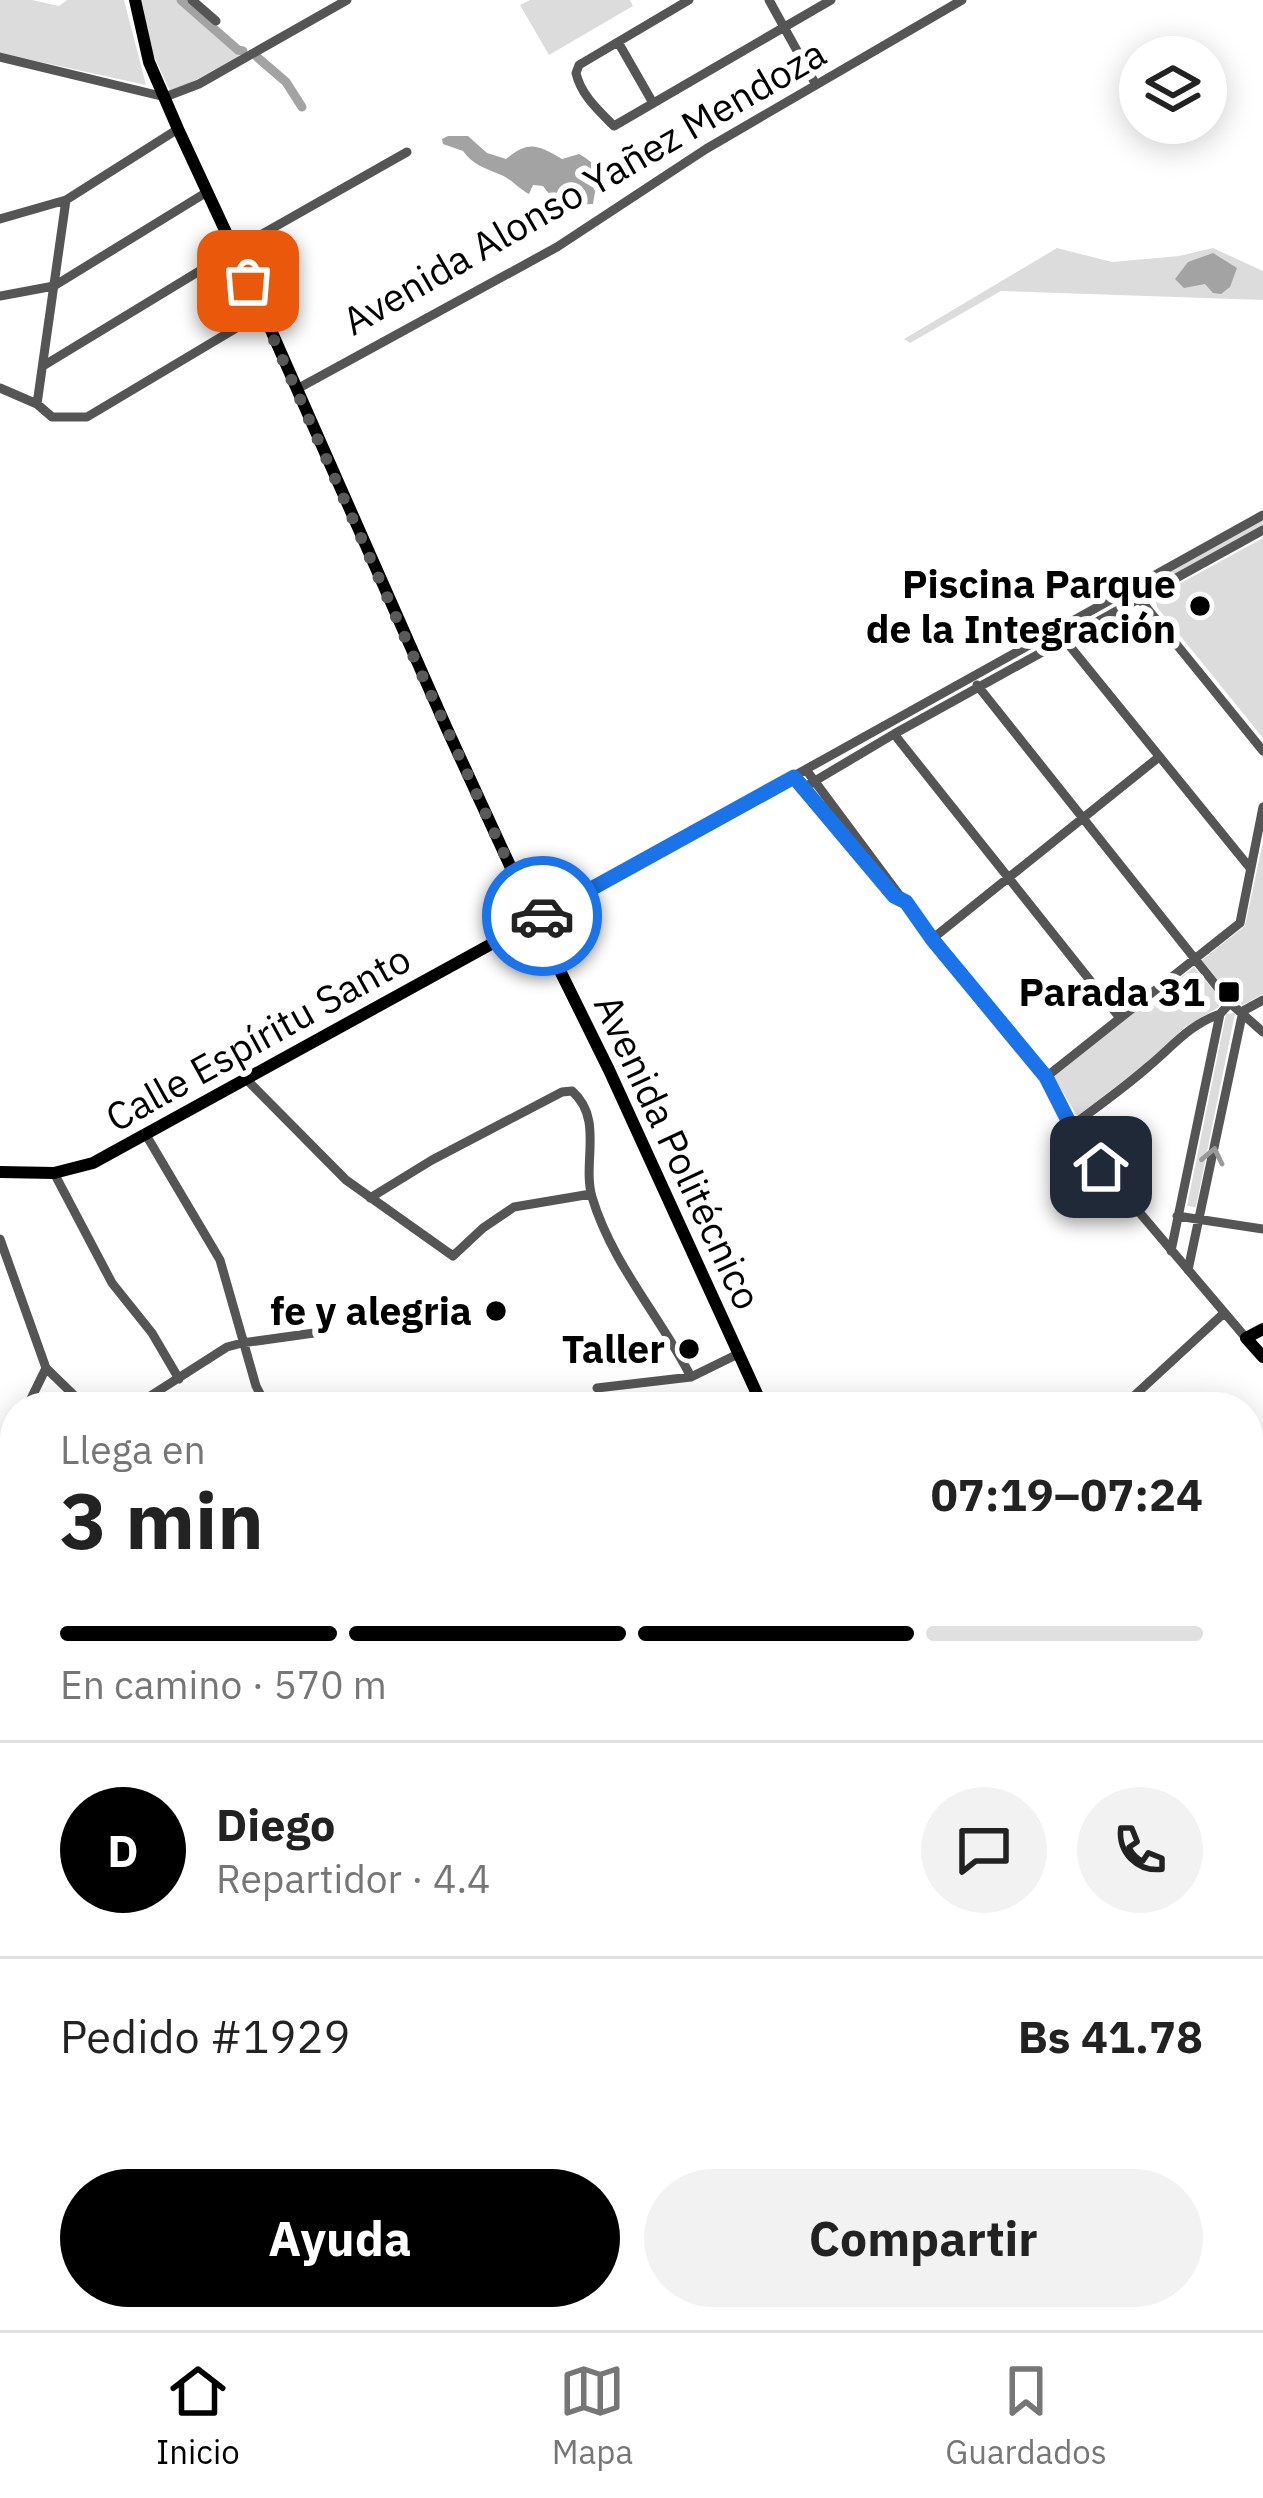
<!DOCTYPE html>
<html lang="es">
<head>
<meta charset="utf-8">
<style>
	body { margin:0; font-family:"IBM Plex Sans",sans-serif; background:#f2f2f2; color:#222; height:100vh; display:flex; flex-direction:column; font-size:45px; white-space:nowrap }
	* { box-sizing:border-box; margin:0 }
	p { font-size:39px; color:#767676 }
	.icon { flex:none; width:66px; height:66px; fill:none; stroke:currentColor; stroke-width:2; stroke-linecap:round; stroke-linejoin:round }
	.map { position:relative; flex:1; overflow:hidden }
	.drawer { position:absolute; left:0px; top:1392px; width:1263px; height:939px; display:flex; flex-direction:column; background:#fff; border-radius:48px 48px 0 0; box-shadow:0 6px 30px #0003 }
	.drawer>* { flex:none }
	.controls { position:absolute; left:1119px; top:36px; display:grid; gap:24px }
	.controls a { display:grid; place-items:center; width:108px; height:108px; border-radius:50%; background:#fff; box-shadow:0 6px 30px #0003; font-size:60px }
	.pin { position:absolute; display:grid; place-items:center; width:102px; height:102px; color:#fff; margin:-51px; border-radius:24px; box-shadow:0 6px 18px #0006 }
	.courier { position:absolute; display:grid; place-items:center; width:120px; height:120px; margin:-60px; border:9px solid #1a73e8; border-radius:50%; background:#fff; color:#222; box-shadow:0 3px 15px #0007 }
	.head em { font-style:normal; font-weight:700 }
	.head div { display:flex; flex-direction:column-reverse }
	.head { display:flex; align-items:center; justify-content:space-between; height:204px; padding:0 60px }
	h1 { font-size:78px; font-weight:700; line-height:90px }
	.bar { display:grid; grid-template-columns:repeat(4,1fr); gap:18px 12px; align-content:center; height:144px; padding:0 60px }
	.bar i { height:15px; border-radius:9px; background:#e0e0e0 }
	.bar .on { background:#000 }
	.bar p { grid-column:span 4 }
	.line { display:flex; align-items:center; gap:30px; padding:0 60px; border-top:3px solid #e0e0e0 }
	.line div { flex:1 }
	.round { display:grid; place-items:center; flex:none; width:126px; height:126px; border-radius:63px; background:#f2f2f2 }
	.primary-button { display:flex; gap:24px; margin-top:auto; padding:24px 60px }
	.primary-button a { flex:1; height:138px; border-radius:72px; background:#000; color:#fff; font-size:48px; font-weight:700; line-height:138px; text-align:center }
	.primary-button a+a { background:#f2f2f2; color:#222 }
	.tab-bar { display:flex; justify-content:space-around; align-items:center; height:168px; border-top:3px solid #e0e0e0; background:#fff; font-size:33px; color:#767676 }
	.tab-bar a { display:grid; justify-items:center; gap:6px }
	.tab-bar .on { color:#000 }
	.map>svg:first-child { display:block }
</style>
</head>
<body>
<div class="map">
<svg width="1263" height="2330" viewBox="0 0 1263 2330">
	<rect width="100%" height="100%" fill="#fff"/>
	<path fill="#dcdcdc" d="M 0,0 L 32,0 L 59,6 L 67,0 L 124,0 L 146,85 L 0,53 Z
		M 140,0 L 179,0 L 240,56 L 181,88 L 170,91 L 151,50 Z
		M 530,0 L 630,0 L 633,6 L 549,55 L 520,5 Z
		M 1057,248 L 1112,262 L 1179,256 L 1213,248 L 1263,271 L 1263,300 L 1001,291 L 910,343 L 904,339 Z
		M 1263,518 L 1263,526 L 1145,592 L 1140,587 Z
		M 1263,538 L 1263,738 L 1157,607 L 1156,601 L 1159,595 Z
		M 1263,841 L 1263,994 L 1243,1005 L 1234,1001 L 1202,960 L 1245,926 Z
		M 1194,967 L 1221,999 L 1219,1007 L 1185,1027 L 1146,1064 L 1077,1116 L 1053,1075 Z
		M 1235,1013 L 1196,1207 L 1187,1206 L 1226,1014 Z
		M 0,1994 L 15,1997 L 15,2112 L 0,2115 Z
		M 1263,2079 L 1263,2202 L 1248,2186 L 1248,2132 L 1254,2126 Z
		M 15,2229 L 15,2316 L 23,2316 L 23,2323 L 0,2325 L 0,2231 Z
		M 900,2316 L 942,2316 L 939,2329 L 900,2330 Z
		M 1019,2316 L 1116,2316 L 1143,2330 L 1081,2330 Z"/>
	<path fill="#a3a3a3" d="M 448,136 L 468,136 L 487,153 L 506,159 C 529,140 538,145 562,159 L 579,154 C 607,170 597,175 593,204 C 571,205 556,205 543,186 L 533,185 L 529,194 C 519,189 511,179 501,175 C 485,168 473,165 463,151 L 443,144 L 442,139 Z
		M 1213,253 L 1237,268 L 1230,287 L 1221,294 L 1213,293 L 1205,284 L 1184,288 L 1175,279 L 1188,262 Z
		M 0,1558 L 15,1564 L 15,1738 L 0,1742 Z
		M 1116,2316 L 1199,2316 L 1263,2325 L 1263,2330 L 1143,2330 Z"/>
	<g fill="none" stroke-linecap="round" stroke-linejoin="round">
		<path stroke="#a3a3a3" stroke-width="9" d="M 181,0 L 238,50 L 243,51
			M 257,57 L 286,82 L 302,107
			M 0,1539 L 15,1542
			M 1248,1762 L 1263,1775"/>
		<path stroke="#555" stroke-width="9" d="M 192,0 L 216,21
			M 689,0 L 579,65 L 576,73 C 581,95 598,110 614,126 L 831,0
			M 769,0 L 816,85
			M 618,42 L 653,103
			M 0,57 L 165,97 L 199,84 L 347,0
			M 0,219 L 66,200 L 178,129
			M 0,296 L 54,286 L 207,192
			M 43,366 L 234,250 L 407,152
			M 0,388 L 37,404 L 52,417 L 87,417 L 263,312
			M 297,389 L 557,247 L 706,149 L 962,0
			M 37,404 L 66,200
			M 1138,597 L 1263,751
			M 1064,639 L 1250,868
			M 977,685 L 1230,1003 L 1263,1032
			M 894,734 L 1120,1018
			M 807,771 L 932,939 L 1046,1077 L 1078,1140 L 1246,1338
			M 801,786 L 894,896 L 906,901
			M 803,788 L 894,734 L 1263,530
			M 535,920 L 1263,515
			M 932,939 L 1159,757
			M 1243,1011 L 1263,1000
			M 1046,1077 L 1240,923 L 1263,807
			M 247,1080 L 346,1180 L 453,1256 L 483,1228 L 514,1207 L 591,1194
			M 1070,1127 C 1097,1107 1124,1088 1149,1066 C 1172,1047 1190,1024 1220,1014
			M 146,1135 L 220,1260 L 256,1386 L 267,1407
			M 54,1173 L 112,1283 L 152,1333 L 179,1379
			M 370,1198 L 432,1160 L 562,1092 L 572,1091 C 604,1119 582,1162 592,1197 C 612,1264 660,1316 691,1377
			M 1177,1216 L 1263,1229
			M 0,1239 L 46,1368 L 27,1407
			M 1171,1251 L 1220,1014 L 1230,1003
			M 1188,1270 L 1243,1011
			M 46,1368 L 86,1407
			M 597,1388 L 691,1377 L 738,1354
			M 133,1407 L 227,1347 L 242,1343 L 314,1333
			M 1122,1407 L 1223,1314
			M 0,1454 L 15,1428
			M 0,1485 L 15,1489
			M 1248,1772 L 1263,1784
			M 1248,1793 L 1263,1804
			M 0,1942 L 15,1945
			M 1248,1965 L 1263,1986
			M 1248,2301 L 1263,2303
			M 696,2316 L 697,2330
			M 985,2316 L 1041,2330
			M 945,2330 L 948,2316
			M 970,2330 L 973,2316"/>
		<path stroke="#000" stroke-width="12" d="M 135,0 L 149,62 L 178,129 L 263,312 L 447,729 L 535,920 L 609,1070 L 763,1407
			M 0,1172 L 54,1173 L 93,1163 L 535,920
			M 1263,1329 L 1246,1338 L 1263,1357
			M 1248,2074 L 1263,2075
			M 1248,2195 L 1263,2211
			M 1248,2213 L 1263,2228"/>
	</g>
	<defs><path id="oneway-chevron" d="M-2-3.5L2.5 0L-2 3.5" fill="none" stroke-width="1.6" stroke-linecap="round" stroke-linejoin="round" transform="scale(3)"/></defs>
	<use stroke="#999" href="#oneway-chevron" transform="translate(1213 1156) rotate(-78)"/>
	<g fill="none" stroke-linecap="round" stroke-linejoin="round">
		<path stroke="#595959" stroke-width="12" stroke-dasharray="0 21.6" d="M 248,281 L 410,649 L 517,882 L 535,920 L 542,916"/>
		<path stroke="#1a73e8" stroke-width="15" d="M 542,916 L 794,777 L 894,896 L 906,902 L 932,939 L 1046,1077 L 1078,1140 L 1101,1167"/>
	</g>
	<g fill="#000" stroke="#fff" stroke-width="4.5">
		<circle cx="1200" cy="606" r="12"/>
		<rect x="1217" y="980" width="24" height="24" rx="6"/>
		<circle cx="496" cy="1311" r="12"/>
		<circle cx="689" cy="1349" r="12"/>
	</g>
	<g text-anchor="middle" stroke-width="12" stroke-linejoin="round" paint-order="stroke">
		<g font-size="39" fill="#000" stroke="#fff">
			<text transform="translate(584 187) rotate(-30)" y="14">Avenida Alonso Yañez Mendoza</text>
			<text transform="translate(258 1038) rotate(-29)" y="14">Calle Espíritu Santo</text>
			<text transform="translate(678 1152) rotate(65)" y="14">Avenida Politécnico</text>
		</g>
		<g font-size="39" font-weight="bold" fill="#000" stroke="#fff" text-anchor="end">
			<text x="1176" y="598">Piscina Parque<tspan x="1176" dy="45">de la Integración</tspan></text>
			<text x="1205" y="1006">Parada 31</text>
			<text x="472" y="1325">fe y alegria</text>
			<text x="665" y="1363">Taller</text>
		</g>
	</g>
</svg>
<div class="controls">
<a><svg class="icon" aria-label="layers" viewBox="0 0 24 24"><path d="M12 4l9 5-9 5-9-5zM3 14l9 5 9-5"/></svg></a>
</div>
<div class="pin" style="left:248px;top:281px;background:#ea580c"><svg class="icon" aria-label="bag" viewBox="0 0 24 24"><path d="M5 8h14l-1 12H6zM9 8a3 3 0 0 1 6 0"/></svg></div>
<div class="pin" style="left:1101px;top:1167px;background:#1f2937"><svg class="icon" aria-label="home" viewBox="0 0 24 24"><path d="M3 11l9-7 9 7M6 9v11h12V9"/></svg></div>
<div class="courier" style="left:542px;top:916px"><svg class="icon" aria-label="car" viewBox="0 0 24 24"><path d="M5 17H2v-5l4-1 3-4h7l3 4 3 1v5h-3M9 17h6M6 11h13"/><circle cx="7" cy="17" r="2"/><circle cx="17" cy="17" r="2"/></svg></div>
<section class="drawer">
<div class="head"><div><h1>3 min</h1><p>Llega en</p></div><em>07:19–07:24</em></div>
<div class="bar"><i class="on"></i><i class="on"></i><i class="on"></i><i></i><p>En camino · 570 m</p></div>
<div class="line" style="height:216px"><b class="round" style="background:#000;color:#fff">D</b><div><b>Diego</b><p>Repartidor · 4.4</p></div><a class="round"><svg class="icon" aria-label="chat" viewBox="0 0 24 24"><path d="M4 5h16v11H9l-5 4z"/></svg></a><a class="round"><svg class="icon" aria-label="phone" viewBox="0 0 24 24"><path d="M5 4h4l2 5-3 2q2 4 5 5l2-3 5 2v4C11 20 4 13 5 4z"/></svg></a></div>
<div class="line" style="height:156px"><div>Pedido #1929</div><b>Bs 41.78</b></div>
<div class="primary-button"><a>Ayuda</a><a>Compartir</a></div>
</section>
</div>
<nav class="tab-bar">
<a class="on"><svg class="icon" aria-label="home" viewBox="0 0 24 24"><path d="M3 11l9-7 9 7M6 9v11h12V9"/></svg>Inicio</a>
<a><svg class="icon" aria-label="map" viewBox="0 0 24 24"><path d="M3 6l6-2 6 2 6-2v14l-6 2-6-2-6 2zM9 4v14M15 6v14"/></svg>Mapa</a>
<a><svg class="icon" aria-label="saved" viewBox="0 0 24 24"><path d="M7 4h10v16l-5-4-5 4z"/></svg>Guardados</a>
</nav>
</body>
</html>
